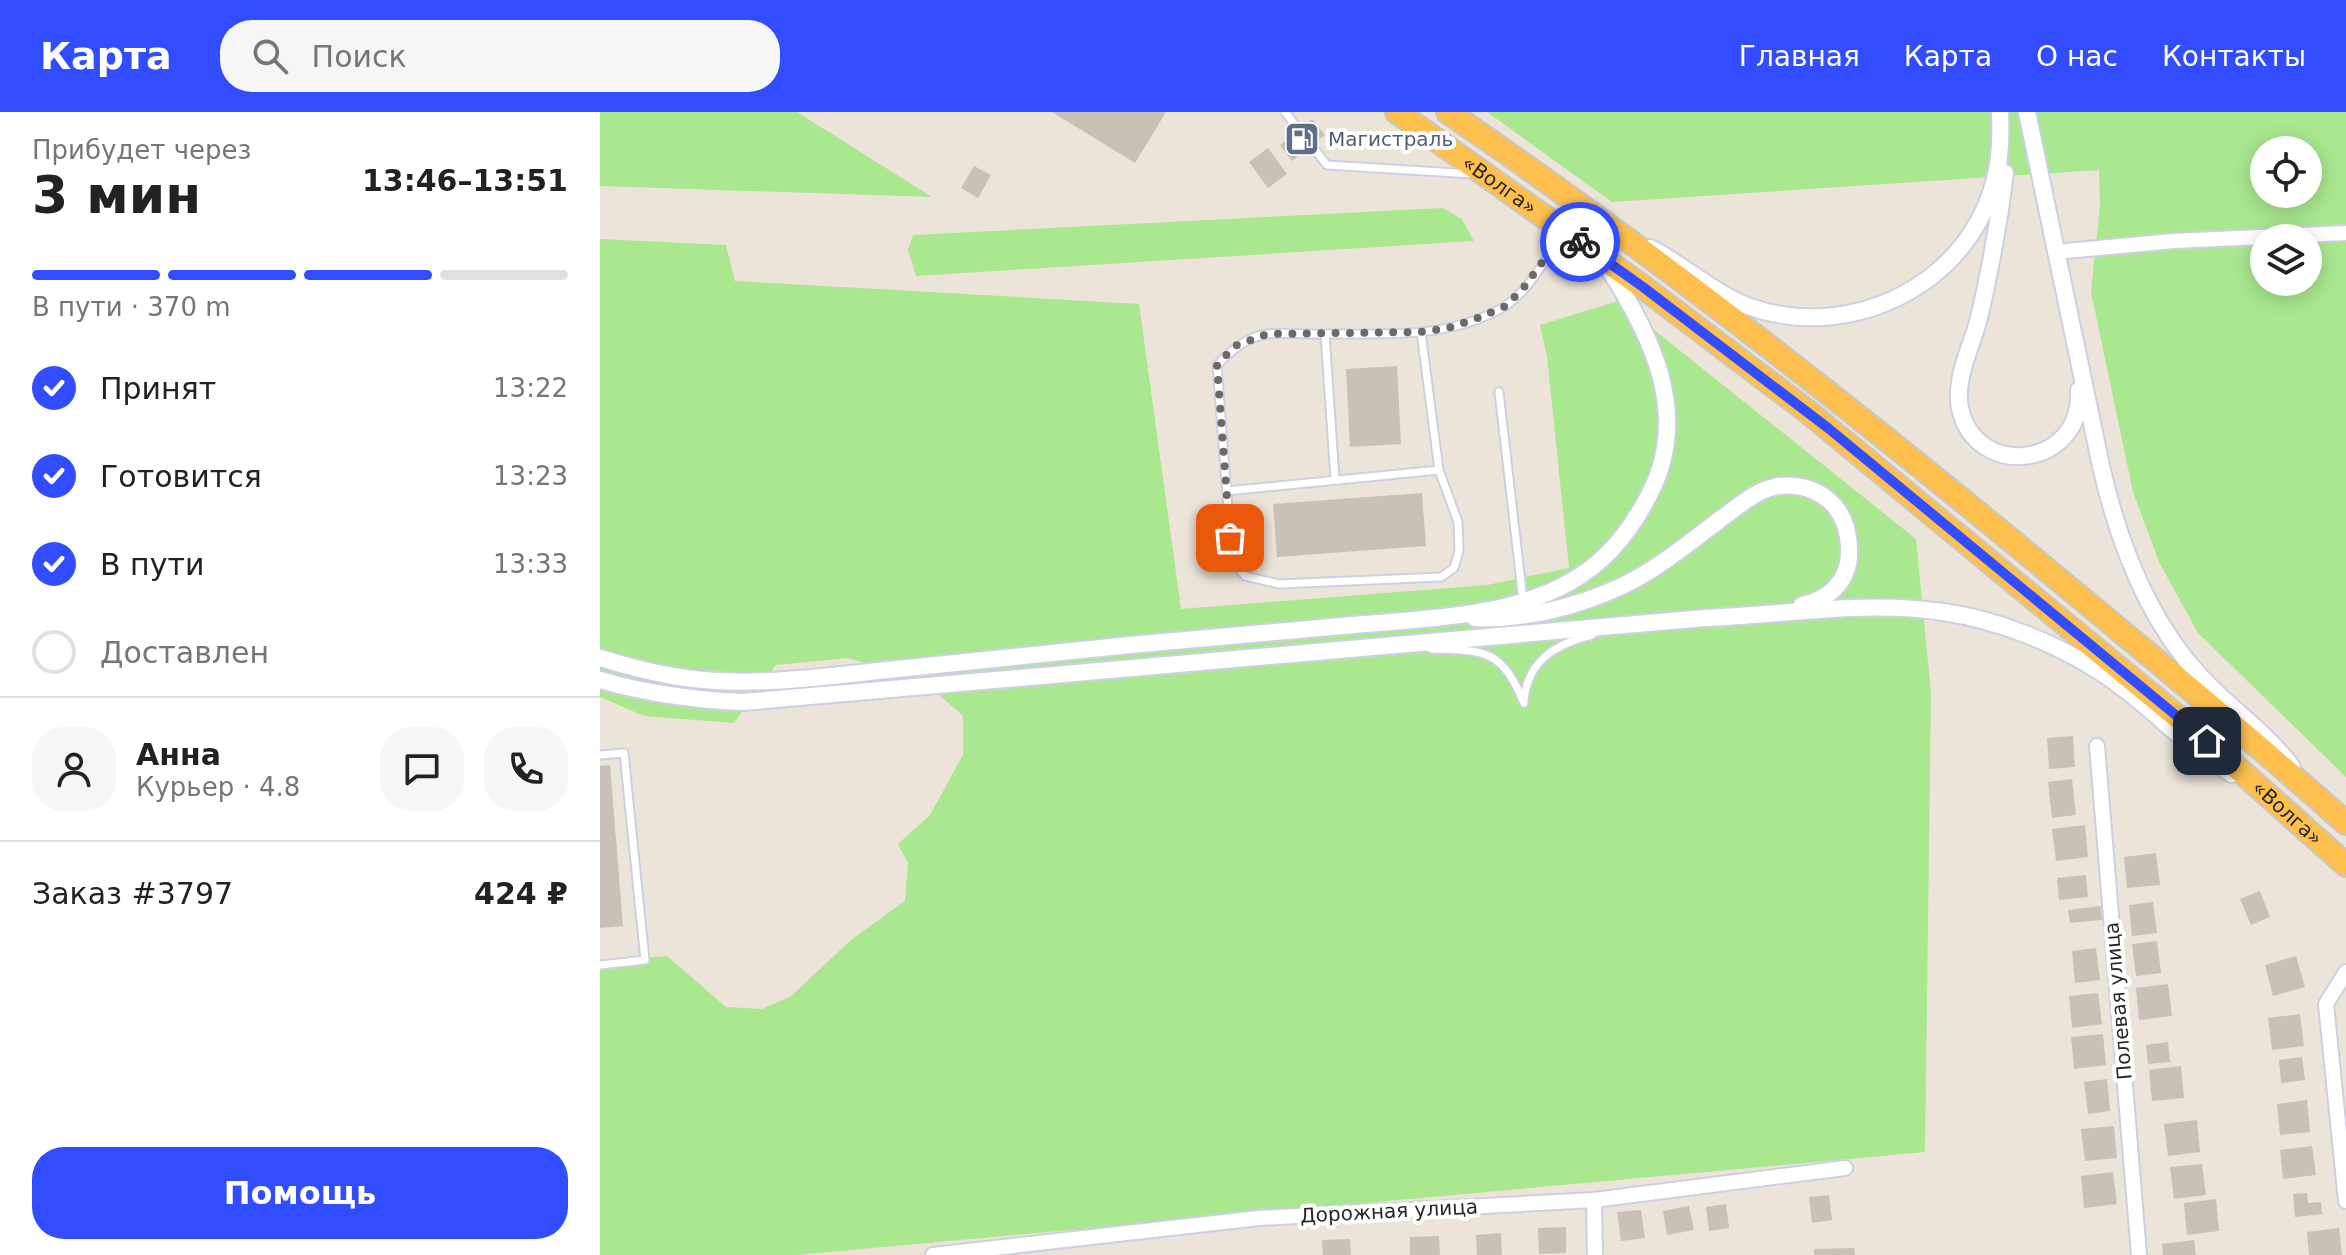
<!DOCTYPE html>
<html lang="ru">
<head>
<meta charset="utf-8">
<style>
	body { margin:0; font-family:"DejaVu Sans",sans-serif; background:#f6f6f6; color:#222; height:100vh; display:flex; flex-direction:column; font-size:30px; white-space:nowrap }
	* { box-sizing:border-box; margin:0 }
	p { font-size:26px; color:#767676 }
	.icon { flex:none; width:44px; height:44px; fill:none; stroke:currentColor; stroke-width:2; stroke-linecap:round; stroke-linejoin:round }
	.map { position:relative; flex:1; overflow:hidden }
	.drawer { display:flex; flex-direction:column; background:#fff; width:600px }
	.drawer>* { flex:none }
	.fabs { position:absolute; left:1650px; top:24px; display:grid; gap:16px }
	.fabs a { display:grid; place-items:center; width:72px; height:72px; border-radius:50%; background:#fff; box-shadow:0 4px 20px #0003; font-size:40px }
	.pin { position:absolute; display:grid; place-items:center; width:68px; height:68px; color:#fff; margin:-34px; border-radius:16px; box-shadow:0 4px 12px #0006 }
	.courier { position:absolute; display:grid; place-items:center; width:80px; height:80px; margin:-40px; border:6px solid #324dff; border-radius:50%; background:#fff; color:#222; box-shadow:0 2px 10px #0007 }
	.overview em { font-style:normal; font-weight:800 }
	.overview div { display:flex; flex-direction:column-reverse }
	.overview { display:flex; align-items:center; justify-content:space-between; height:136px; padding:0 32px }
	h1 { font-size:52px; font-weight:800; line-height:60px }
	.bar { display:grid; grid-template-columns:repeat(4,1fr); gap:12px 8px; align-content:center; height:96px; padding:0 32px }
	.bar i { height:10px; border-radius:6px; background:#e0e0e0 }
	.bar .current { background:#324dff }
	.bar p { grid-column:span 4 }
	.line { display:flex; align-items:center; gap:20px; padding:0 32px; border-top:2px solid #e0e0e0 }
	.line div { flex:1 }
	.round { display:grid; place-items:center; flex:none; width:84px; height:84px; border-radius:32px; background:#f6f6f6 }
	ol { padding:0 32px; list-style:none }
	li { display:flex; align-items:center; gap:24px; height:88px }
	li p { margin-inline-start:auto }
	li .icon { padding:8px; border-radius:50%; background:#324dff; color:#fff; stroke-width:4 }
	li:last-child { color:#767676 }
	li i { width:44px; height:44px; border:4px solid #e0e0e0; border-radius:50% }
	.button { display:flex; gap:16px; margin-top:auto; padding:16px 32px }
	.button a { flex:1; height:92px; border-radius:32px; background:#324dff; color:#fff; font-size:32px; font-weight:800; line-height:92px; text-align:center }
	header { display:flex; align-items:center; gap:48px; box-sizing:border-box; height:112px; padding:0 40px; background:#324dff; color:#fff }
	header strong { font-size:38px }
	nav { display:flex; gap:44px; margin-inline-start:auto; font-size:28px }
	.search { width:560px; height:72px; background:#f6f6f6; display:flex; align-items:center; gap:20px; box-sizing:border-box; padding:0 28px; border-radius:32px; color:#767676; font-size:30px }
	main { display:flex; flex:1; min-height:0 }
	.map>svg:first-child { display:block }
</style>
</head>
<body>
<header>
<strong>Карта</strong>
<div class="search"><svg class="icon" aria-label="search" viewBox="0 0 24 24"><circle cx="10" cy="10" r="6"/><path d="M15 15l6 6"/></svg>Поиск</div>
<nav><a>Главная</a><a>Карта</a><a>О нас</a><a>Контакты</a></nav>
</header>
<main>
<section class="drawer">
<div class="overview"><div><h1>3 мин</h1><p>Прибудет через</p></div><em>13:46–13:51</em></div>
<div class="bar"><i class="current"></i><i class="current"></i><i class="current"></i><i></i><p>В пути · 370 m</p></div>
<ol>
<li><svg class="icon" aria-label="check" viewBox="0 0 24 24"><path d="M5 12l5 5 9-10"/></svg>Принят<p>13:22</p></li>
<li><svg class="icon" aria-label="check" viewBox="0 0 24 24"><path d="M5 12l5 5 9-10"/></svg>Готовится<p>13:23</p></li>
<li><svg class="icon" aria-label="check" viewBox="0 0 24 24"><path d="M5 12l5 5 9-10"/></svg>В пути<p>13:33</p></li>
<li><i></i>Доставлен</li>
</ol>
<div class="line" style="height:144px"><a class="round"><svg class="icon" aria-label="person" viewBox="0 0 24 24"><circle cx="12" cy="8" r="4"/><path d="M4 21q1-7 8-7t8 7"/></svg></a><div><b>Анна</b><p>Курьер · 4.8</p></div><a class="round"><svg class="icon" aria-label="chat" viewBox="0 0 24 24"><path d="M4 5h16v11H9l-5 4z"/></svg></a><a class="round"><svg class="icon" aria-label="phone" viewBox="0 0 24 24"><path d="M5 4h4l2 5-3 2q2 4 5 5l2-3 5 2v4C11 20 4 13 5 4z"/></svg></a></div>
<div class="line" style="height:104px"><div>Заказ #3797</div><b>424 ₽</b></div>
<div class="button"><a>Помощь</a></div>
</section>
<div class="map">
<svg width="1746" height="1143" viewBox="0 0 1746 1143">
	<rect width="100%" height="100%" fill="#ece4d8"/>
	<path fill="#a9e88f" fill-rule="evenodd" d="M 0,0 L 197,0 L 332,85 L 0,74 Z
		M 887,0 L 1746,0 L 1746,665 L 1598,521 L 1559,450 L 1533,380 L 1491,180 L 1500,93 L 1499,58 L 1012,90 ZM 1664,38 L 1708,38 L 1708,82 L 1664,82 ZM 1664,126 L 1708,126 L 1708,170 L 1664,170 Z
		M 843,96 L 862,107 L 874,129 L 316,164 L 308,138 L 313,123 Z
		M 0,127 L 126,133 L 135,169 L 539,192 L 581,497 L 887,473 L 969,456 L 947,244 L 940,213 L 1018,189 L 1316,427 L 1331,581 L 1325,1040 L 196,1143 L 0,1143 L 0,850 L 67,844 L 126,895 L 162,897 L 191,884 L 251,828 L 305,789 L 308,751 L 298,732 L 330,703 L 363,643 L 363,604 L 320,566 L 248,546 L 176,553 L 134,611 L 44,604 L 0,585 Z"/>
	<path fill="#c7c1b8" d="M 452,0 L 566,0 L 535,51 Z
		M 712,7 L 725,23 L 692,49 L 680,33 Z
		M 668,36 L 687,62 L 668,76 L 649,50 Z
		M 374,54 L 391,63 L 378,86 L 361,76 Z
		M 797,254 L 801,332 L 750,335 L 746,257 Z
		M 822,381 L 826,434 L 677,445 L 673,392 Z
		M 1473,624 L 1475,655 L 1449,657 L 1447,626 Z
		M 10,653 L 23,814 L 0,816 L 0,654 Z
		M 1472,667 L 1476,703 L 1452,706 L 1448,670 Z
		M 1485,713 L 1488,745 L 1456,749 L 1452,717 Z
		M 1556,741 L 1560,773 L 1527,776 L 1524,745 Z
		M 1486,763 L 1488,785 L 1459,788 L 1457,766 Z
		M 1660,779 L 1670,805 L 1651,813 L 1640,787 Z
		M 1553,790 L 1557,821 L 1532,824 L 1529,793 Z
		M 1501,794 L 1502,808 L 1470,811 L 1468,798 Z
		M 1557,829 L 1561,861 L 1536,864 L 1532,832 Z
		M 1496,836 L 1500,868 L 1475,871 L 1472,839 Z
		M 1696,844 L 1705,875 L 1673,884 L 1665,853 Z
		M 1568,872 L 1572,904 L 1539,908 L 1536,876 Z
		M 1498,881 L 1502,912 L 1472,916 L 1469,884 Z
		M 1700,902 L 1704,934 L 1672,938 L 1668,906 Z
		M 1503,922 L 1506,953 L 1474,957 L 1471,925 Z
		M 1568,930 L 1570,950 L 1548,952 L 1546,933 Z
		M 1702,945 L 1705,968 L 1681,971 L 1679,948 Z
		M 1581,954 L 1584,986 L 1552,989 L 1549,958 Z
		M 1507,967 L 1510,999 L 1488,1002 L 1484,970 Z
		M 1707,988 L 1710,1020 L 1680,1023 L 1677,992 Z
		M 1597,1008 L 1600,1040 L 1568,1044 L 1564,1012 Z
		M 1514,1014 L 1517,1046 L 1485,1049 L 1481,1017 Z
		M 1712,1034 L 1716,1063 L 1683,1067 L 1680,1038 Z
		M 1602,1052 L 1606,1083 L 1574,1087 L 1570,1055 Z
		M 1513,1060 L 1517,1092 L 1484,1096 L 1481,1064 Z
		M 1707,1081 L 1708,1091 L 1721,1090 L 1722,1102 L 1695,1105 L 1693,1082 Z
		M 1229,1083 L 1232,1108 L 1212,1111 L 1209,1085 Z
		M 1616,1087 L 1619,1119 L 1587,1123 L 1584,1091 Z
		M 1126,1092 L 1129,1116 L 1109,1119 L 1106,1095 Z
		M 1089,1094 L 1094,1118 L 1067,1123 L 1063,1099 Z
		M 1041,1098 L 1045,1126 L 1021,1129 L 1017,1100 Z
		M 966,1115 L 966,1141 L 939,1142 L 938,1116 Z
		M 1739,1116 L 1742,1143 L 1709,1143 L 1707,1120 Z
		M 901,1121 L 902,1143 L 877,1143 L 876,1123 Z
		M 839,1124 L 840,1143 L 810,1143 L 810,1125 Z
		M 750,1127 L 751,1143 L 723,1143 L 722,1128 Z
		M 1594,1128 L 1596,1143 L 1563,1143 L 1562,1132 Z
		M 1254,1136 L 1255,1143 L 1214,1143 L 1214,1137 Z"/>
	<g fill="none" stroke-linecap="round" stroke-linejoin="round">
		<g stroke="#cdd0e3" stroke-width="11">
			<path id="service" d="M 685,0 L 727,53 L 873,62
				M 821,220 L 839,358 L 858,410 L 859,439 L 854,456 L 841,465 L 679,472 L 645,464 L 632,449 L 617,253 C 631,239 646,225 667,222 C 681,220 697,222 710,222 C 773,221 845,229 902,196 C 929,180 946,145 964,121
				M 725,222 L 735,367
				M 899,280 L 923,488
				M 626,379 L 839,358
				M 831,537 C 885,539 901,536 924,591
				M 924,588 C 928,548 956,532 992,523
				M 0,643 L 24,641 L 45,848 L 0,853"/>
		</g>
		<g stroke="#cdd0e3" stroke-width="18">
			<path id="minor" d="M 1455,140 L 1574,129 L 1746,121
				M 1497,634 L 1539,1143
				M 1746,860 L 1726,892 L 1746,1089
				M 994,1088 L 995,1143
				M 333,1143 L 659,1106 L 994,1088 L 1245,1056"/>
		</g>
		<g stroke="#cdd0e3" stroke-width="20">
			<path id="tertiary" d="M 1427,0 L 1501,354 C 1518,429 1547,507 1600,564 C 1629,596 1666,620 1692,655
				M 1405,61 C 1399,110 1390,159 1379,206 C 1372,234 1354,266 1360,296 C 1375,368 1483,357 1479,278
				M 1050,136 C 1084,153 1114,182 1150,195 C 1251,230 1369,173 1395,67 C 1401,45 1401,23 1400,0
				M 875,506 C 924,508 977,495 1022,474 C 1058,457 1090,430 1122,406 C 1138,395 1155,379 1174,375 C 1191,371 1212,375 1226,386 C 1243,399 1249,418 1249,439 C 1250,468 1229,488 1202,493
				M 0,546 C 26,554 52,561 79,565 C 147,576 219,565 288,558 C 369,550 449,541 530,533 C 604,526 679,520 753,513 C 822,507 909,505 970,470 C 1006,450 1032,417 1050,381 C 1091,302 1051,222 1007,154
				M 0,568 C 48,582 93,588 143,590 L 1105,506 C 1184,503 1265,488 1343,500 C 1399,508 1455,531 1502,561 C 1537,583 1565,613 1597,638 C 1608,647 1620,654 1632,662"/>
		</g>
		<g stroke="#c7c7c7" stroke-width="26">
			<g id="trunk">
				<path id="s1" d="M 797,0 L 1043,175 L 1207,299 L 1607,629 L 1746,753"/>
				<path d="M 848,0 C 1064,148 1269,310 1470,477 C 1563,554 1656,631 1746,711"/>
			</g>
		</g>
		<use href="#service" stroke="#fff" stroke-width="7"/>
		<use href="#minor" stroke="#fff" stroke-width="14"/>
		<use href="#tertiary" stroke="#fff" stroke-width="16"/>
		<use href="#trunk" stroke="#fdc04f" stroke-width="22"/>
	</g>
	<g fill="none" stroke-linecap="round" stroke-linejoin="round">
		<path stroke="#6d6a66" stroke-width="8" stroke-dasharray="0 14.4" d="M 630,426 L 617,253 L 635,234 L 667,222 L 821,220 L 848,216 L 878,206 L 904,195 L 922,178 L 965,119 L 980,130"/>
		<path stroke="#324dff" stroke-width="10" d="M 980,130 L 1043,175 L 1228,316 L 1607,629"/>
	</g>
	<defs>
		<g id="fuel-square" transform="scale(1.8)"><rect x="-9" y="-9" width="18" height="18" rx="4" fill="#5c6f8a" stroke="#fff"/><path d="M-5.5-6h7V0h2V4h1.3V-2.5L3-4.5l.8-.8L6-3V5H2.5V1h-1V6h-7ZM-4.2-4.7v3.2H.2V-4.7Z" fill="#fff"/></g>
	</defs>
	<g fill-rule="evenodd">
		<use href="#fuel-square" x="702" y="27"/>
	</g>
	<g text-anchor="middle" stroke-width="8" stroke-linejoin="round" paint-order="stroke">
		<g font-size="20" fill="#4e5e75" stroke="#fff" text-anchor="start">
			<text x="728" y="34">Магистраль</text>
		</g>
		<g font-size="20" fill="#282828" stroke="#fff">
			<text dy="7" stroke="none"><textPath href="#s1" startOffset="126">«Волга»</textPath></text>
			<text dy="7" stroke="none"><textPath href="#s1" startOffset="1134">«Волга»</textPath></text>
			<text transform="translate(1518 889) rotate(-95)" y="7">Полевая улица</text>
			<text transform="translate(789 1099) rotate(-3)" y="7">Дорожная улица</text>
		</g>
	</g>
</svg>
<div class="fabs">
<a><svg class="icon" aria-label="locate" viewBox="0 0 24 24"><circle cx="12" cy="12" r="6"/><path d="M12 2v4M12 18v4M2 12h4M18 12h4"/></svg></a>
<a><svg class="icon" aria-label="layers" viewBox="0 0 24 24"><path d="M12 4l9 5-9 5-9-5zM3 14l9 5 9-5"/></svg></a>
</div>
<div class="pin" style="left:630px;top:426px;background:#ea580c"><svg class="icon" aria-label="bag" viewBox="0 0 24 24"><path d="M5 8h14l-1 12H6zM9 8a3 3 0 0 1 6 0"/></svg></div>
<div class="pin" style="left:1607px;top:629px;background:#1f2937"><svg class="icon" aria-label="home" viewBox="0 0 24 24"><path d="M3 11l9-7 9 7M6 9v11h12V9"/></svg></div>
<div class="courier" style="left:980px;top:130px"><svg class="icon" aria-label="bike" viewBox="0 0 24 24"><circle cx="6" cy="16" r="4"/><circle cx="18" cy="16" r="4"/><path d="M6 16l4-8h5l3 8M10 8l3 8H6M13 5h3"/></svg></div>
</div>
</main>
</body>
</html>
